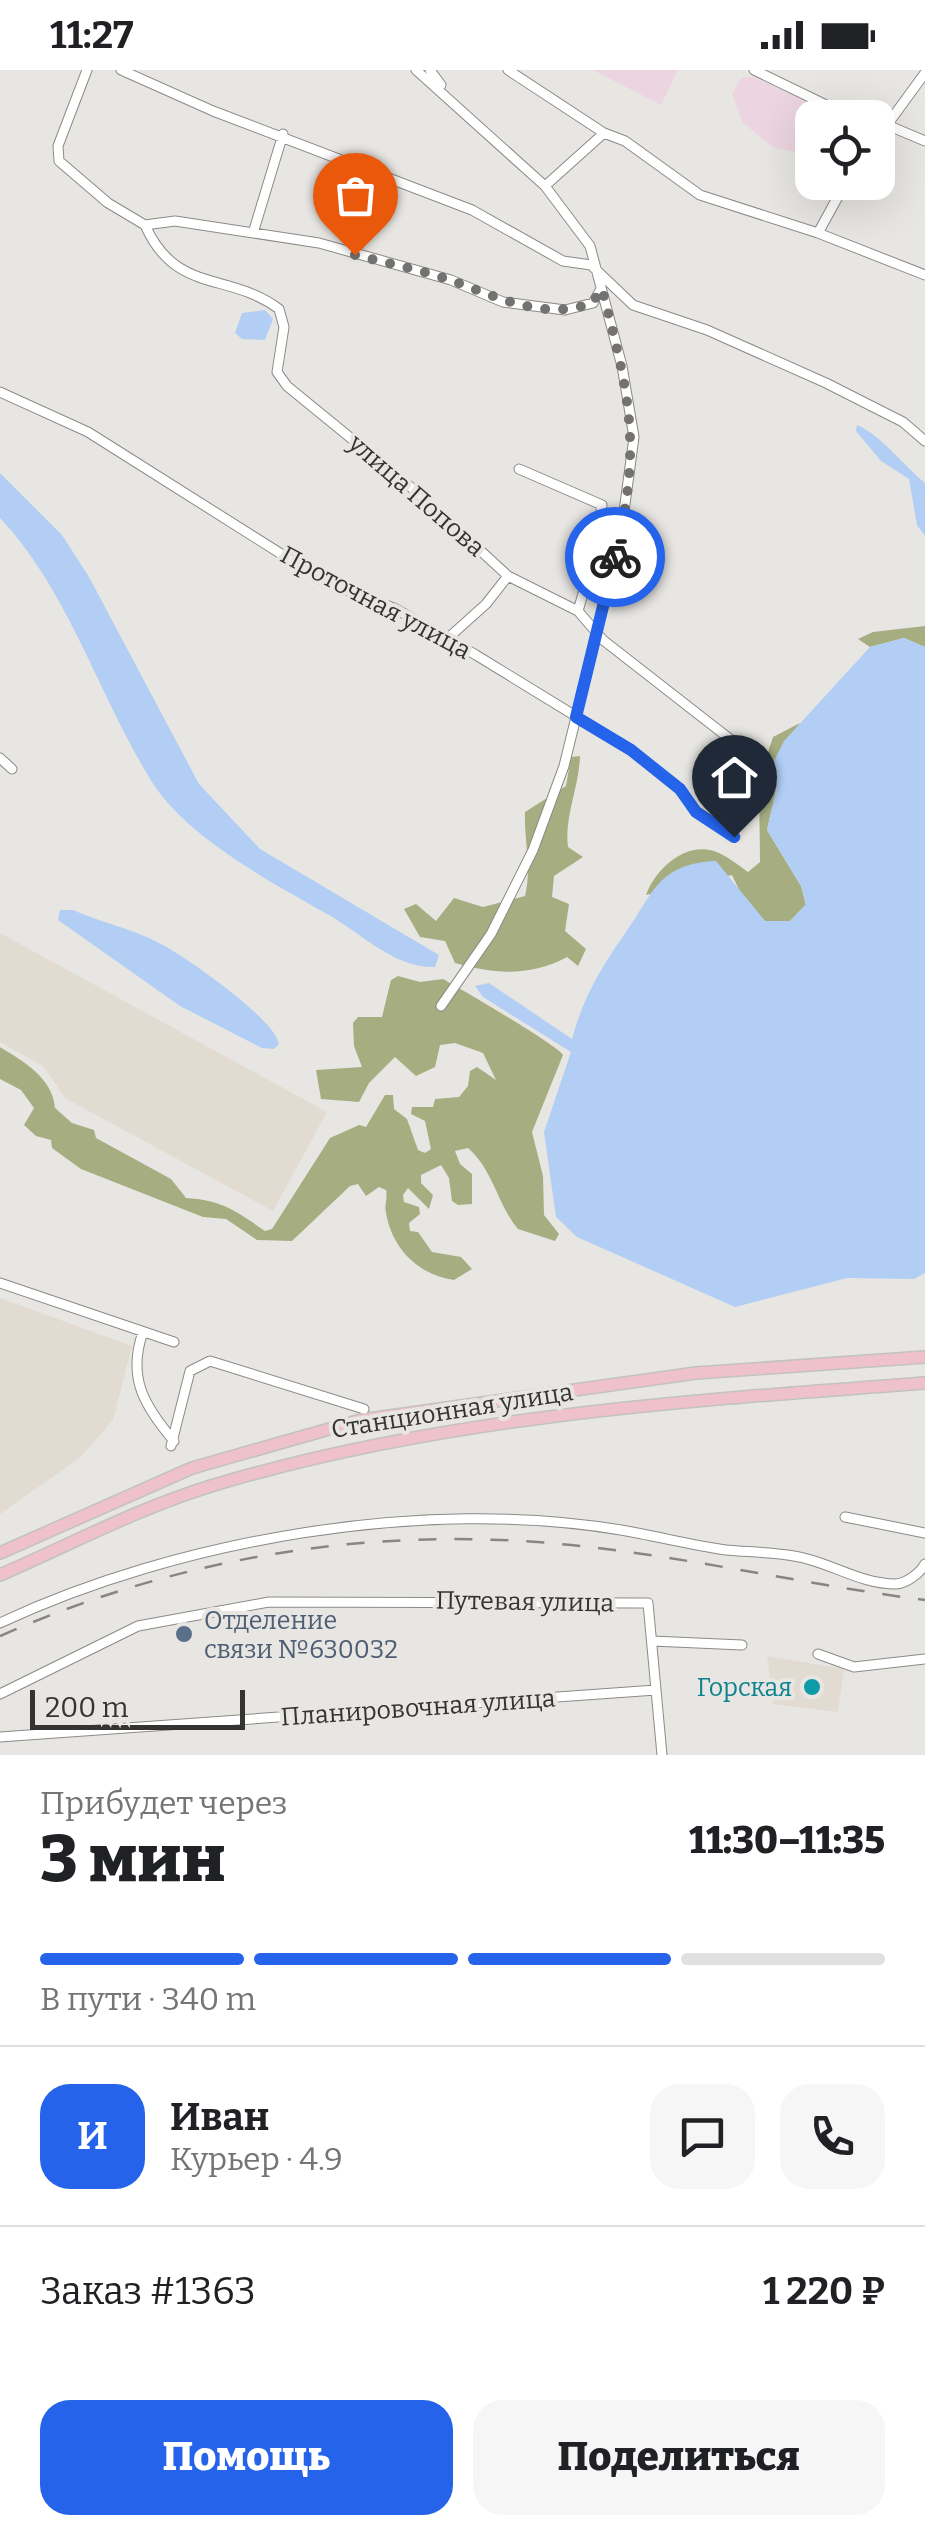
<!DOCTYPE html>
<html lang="ru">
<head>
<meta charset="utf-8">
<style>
	body { margin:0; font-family:Bitter,serif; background:#f6f6f6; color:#202124; height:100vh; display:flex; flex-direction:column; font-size:38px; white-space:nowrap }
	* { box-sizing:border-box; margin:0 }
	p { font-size:32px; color:#757577 }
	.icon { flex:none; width:55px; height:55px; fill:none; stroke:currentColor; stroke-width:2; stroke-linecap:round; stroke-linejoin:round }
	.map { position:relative; height:1685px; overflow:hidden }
	.sheet { display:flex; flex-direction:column; background:#fff; flex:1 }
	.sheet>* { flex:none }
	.controls { position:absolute; left:795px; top:30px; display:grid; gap:20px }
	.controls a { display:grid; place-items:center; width:100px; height:100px; border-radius:20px; background:#fff; box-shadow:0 10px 40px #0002; font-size:50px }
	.scale { position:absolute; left:30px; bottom:25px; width:215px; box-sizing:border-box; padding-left:10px; border:5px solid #353433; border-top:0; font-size:28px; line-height:35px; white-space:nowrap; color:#353433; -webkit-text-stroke:8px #e8e6e2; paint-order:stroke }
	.pin { position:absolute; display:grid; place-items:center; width:85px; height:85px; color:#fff; margin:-102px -42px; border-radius:50% 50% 50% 0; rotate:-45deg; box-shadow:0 0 10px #0007 }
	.pin .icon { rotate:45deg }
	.courier { position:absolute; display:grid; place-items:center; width:100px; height:100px; margin:-50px; border:8px solid #2563eb; border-radius:50%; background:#fff; color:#222; box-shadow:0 2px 12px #0007 }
	.headline em { font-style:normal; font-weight:800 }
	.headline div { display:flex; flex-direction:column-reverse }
	.headline { display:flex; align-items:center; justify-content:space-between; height:170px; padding:0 40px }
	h1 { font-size:65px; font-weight:800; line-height:75px }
	.bar { display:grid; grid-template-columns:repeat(4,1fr); gap:15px 10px; align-content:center; height:120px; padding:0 40px }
	.bar i { height:12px; border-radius:8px; background:#e0e0e0 }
	.bar .active { background:#2563eb }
	.bar p { grid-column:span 4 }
	.line { display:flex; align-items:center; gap:25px; padding:0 40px; border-top:2px solid #e0e0e0 }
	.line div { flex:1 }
	.round { display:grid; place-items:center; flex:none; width:105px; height:105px; border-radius:30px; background:#f6f6f6 }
	.button { display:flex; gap:20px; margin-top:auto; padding:20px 40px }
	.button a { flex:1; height:115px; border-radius:30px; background:#2563eb; color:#fff; font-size:40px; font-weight:800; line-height:115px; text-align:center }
	.button a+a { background:#f6f6f6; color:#202124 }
	.status { display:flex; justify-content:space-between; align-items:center; height:70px; padding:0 50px; background:#fff; direction:ltr }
	.status svg { height:28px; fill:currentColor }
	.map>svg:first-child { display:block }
</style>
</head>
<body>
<div class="status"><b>11:27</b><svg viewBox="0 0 49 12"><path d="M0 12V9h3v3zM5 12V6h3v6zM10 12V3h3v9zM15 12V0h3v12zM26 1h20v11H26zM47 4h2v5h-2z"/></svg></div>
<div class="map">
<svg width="925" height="1685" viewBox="0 0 925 1685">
	<rect width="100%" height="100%" fill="#e8e6e2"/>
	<path fill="#e2dbd1" d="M 0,863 L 327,1042 L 273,1141 L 65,1028 L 43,996 L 0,972 Z
		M 0,1228 L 132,1276 L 113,1350 L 81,1387 L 0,1444 Z
		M 767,1586 L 844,1599 L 838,1642 L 773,1634 Z"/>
	<path fill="#ecd5e0" d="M 593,0 L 678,0 L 661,35 Z
		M 742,7 L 753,7 L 842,47 L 812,48 L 812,84 L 774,78 L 743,53 L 732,24 Z"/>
	<path fill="#a6ae81" d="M 925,556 L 925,577 L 904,568 L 870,577 L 858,569 L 873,562 Z
		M 800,653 L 774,693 L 777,716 L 767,760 L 801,816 L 806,835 L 790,851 L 765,851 L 745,832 L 732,805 L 646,825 C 655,800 684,772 714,781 C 726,785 738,795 748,802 L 760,792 L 759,710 L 773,667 Z
		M 580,686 C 579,718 564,747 568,777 L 583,787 L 554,806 L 552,827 L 569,834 L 565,861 L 586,879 L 578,896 L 567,887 C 530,907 493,904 455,893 L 445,871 L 420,867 L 404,839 L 416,834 L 436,851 L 454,828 L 483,837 L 525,826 C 532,797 524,772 525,742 L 566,716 L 571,687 Z
		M 398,906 L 420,912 L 443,909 C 461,919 557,975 563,985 L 532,1062 L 543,1106 L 544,1145 L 559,1164 L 555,1171 L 518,1159 C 497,1134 494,1101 468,1078 L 455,1081 L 460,1094 L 472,1104 L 472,1134 L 458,1135 L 452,1131 L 449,1108 L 441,1095 L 421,1105 L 421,1113 L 433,1125 L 429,1139 L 408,1118 L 403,1125 L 404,1132 L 419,1137 L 420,1144 L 409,1153 L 410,1161 L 418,1162 L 432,1182 L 461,1187 L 472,1199 L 454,1210 C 418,1205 392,1178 386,1143 C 384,1135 388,1128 386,1120 L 379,1117 L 366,1126 L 358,1114 L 350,1116 L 292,1171 L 257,1170 L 226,1149 L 203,1147 L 81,1099 L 52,1078 L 51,1070 L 36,1066 L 24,1055 L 34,1038 L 21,1020 L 0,1009 L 0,977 C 23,991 53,1008 55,1038 L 72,1053 L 94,1060 L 96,1068 L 171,1109 L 186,1128 C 222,1130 236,1141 265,1161 L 272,1159 L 330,1068 L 359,1055 L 366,1057 L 385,1025 L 393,1025 L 394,1039 L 407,1049 L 418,1080 L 425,1083 L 431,1079 L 425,1051 L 411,1044 L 412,1037 L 433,1037 L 435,1029 L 459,1027 L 468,1016 L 470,1001 L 477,997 L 496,1010 L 483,983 L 455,973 L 440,975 L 435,997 L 416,1006 L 395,987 L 369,1013 L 359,1032 L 321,1029 L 316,1000 L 362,997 L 354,976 L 353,953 L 358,947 L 382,947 L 391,910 Z"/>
	<path fill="#b2cef5" d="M 265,240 L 273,249 L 265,270 L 242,269 L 235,263 L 242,243 Z
		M 857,355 C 881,365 903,395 925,413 L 925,466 L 917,455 L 909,409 L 881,391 L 856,361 Z
		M 0,403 L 62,465 L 89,507 L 199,714 L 260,779 L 439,885 L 435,897 C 396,898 365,867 334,848 C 275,814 189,770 152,712 C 99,627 69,521 0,448 Z
		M 904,568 L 925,577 L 925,1203 L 914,1209 L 847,1208 L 735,1237 L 577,1167 L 556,1147 L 544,1062 L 571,982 L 483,927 L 475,916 L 489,913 L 572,969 C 583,928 600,899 624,865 C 654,823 657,794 716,791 L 765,851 L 790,851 L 806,834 L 801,816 L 767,760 L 777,716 L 773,693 L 784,671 L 870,577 Z
		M 60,840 L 73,840 C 102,853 134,859 161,874 C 186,887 275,949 279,974 L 274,979 L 262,978 L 180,936 L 58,850 Z"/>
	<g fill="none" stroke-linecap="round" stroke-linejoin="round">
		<g stroke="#8c8a87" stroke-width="11">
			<path id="minor" d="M 87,0 L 58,76 L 59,91 L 108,133 L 145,155 L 175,151 L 319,173 L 451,210 L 503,232 L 565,240 L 593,233 L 601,219
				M 121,0 L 213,41 L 472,140 L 563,191 L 591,195 L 633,235 L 707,260 L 826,313 L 903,352 L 925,371
				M 416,0 L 545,116 L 590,176 L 622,296 L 634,367 L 621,464 L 564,696 L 533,780 L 491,864 L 441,936
				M 430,0 L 441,15
				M 508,0 L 604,63 L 625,71 L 700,125 L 818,163 L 925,205
				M 754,0 L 853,48
				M 887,55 L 925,71
				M 878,57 L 887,55 L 925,3
				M 545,116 L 604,63
				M 145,155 C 176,225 228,201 279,239 L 284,257 L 277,302 L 287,316 L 418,423 L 508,506 L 578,541 L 603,570 L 744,680
				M 254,160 L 283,64
				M 818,163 L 846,112
				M 0,322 L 88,362 L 324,511 L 396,539 L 476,585 L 631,680 L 679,719 L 696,741 L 735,767
				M 519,399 L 602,435 L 594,485 L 578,541
				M 447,569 L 486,534 L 508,506
				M 0,688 L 12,699
				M 0,1213 L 174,1272
				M 143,1262 C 127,1307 144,1336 174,1371
				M 171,1376 L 190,1301 L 210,1291 L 364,1339
				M 845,1447 L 925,1463
				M 0,1553 C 179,1469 426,1427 621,1460 C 656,1466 691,1475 726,1480 C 748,1482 771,1482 794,1486 C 828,1491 859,1514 896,1514 C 907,1513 920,1503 925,1494
				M 652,1571 L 742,1575
				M 818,1584 L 854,1597 L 925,1589
				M 0,1624 L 138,1556 L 269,1532 L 648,1533 L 662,1685
				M 0,1667 L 656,1620"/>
		</g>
		<g stroke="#c2c2c2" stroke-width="14">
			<path id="major" d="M 0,1483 L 192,1398 L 361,1350 L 696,1303 L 925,1287
				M 0,1505 C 69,1475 139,1438 211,1416 C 442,1346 685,1331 925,1313"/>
		</g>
		<use href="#minor" stroke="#fff" stroke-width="9"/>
		<use href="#major" stroke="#efc1cb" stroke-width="11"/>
		<path stroke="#878684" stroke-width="2.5" stroke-dasharray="18 18" stroke-linecap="butt" d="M 0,1566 C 182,1486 373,1455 571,1475 C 690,1487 807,1515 925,1530"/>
	</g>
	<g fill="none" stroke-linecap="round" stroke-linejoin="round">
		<path stroke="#747270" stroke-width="10" stroke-dasharray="0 18" d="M 355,185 C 386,193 417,199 447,209 C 494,225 542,252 592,233 L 602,219 C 630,327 642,376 615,487"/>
		<path stroke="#2563eb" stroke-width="12" d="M 615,487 L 576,647 L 631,680 L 680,719 L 696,742 L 734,767"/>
	</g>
	<circle fill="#5c6f8a" stroke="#e8e6e2" stroke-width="4" cx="184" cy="1564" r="10"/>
	<circle fill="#0f9aa8" stroke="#e8e6e2" stroke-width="4" cx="812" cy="1617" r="10"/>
	<g text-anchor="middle" stroke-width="8" stroke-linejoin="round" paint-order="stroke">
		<g font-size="25" fill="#353433" stroke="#e8e6e2">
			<text transform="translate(417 425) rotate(41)" y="9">улица Попова</text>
			<text transform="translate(376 532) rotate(28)" y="9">Проточная улица</text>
			<text transform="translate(452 1340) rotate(-9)" y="9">Станционная улица</text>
			<text transform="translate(525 1531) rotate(1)" y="9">Путевая улица</text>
			<text transform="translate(418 1637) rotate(-4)" y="9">Планировочная улица</text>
		</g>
		<g font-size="25" fill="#4e5e75" stroke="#e8e6e2" text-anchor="start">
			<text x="204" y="1559">Отделение<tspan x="204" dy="29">связи №630032</tspan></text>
		</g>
		<g font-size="25" fill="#0d838f" stroke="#e8e6e2" text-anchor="end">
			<text x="792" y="1626">Горская</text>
		</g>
	</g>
</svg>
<div class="controls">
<a><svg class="icon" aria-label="locate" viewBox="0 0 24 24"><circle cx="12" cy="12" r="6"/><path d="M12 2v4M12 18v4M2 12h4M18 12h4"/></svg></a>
</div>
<div class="scale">200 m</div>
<div class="pin" style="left:355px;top:185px;background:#ea580c"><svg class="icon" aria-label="bag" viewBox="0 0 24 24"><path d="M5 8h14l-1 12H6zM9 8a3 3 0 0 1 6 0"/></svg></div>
<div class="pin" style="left:734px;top:767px;background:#1f2937"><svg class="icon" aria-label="home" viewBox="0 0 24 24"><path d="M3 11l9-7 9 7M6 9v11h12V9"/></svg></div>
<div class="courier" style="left:615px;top:487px"><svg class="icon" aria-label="bike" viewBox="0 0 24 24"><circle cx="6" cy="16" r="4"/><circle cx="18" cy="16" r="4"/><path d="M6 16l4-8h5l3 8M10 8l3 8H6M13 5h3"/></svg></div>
</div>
<section class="sheet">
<div class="headline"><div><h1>3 мин</h1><p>Прибудет через</p></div><em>11:30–11:35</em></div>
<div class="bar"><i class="active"></i><i class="active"></i><i class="active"></i><i></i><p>В пути · 340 m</p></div>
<div class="line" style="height:180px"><b class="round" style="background:#2563eb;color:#fff">И</b><div><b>Иван</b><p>Курьер · 4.9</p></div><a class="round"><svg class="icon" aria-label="chat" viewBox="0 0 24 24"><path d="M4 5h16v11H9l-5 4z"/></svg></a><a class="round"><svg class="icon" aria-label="phone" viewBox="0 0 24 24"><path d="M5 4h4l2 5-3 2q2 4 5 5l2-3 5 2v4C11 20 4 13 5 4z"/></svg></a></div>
<div class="line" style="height:130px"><div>Заказ #1363</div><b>1 220 ₽</b></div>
<div class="button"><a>Помощь</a><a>Поделиться</a></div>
</section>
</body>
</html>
